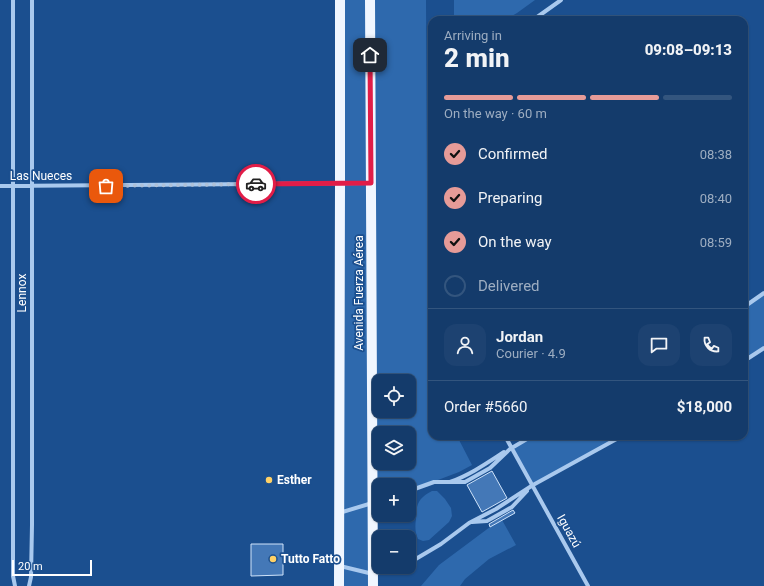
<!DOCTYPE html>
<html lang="en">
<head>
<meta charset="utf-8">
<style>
	body { margin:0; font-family:Roboto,sans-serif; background:#1d4271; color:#f1f3f6; height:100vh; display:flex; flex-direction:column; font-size:15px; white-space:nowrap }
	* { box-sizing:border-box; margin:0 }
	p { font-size:13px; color:#9dadc1 }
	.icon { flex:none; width:22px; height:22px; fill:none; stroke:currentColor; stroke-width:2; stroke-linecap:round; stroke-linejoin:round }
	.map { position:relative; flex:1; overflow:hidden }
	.sheet { position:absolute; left:428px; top:16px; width:320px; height:424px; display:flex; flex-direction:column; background:#143b6b; border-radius:12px; box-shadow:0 1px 3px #0004,0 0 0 1px #33557e }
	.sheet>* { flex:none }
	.tools { position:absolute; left:372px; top:374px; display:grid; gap:8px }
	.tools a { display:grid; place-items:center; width:44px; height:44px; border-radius:8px; background:#143b6b; box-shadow:0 1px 3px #0004,0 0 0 1px #33557e; font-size:20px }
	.scale { position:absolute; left:12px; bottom:10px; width:80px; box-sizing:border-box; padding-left:4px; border:2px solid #fff; border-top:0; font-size:11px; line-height:14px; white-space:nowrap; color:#fff; -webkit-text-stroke:3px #1b4f8f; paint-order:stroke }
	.pin { position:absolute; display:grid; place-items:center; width:34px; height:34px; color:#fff; margin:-17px; border-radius:8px; box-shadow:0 2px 6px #0006 }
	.courier { position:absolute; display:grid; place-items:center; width:40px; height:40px; margin:-20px; border:3px solid #e11d48; border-radius:50%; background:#fff; color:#222; box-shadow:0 1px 5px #0007 }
	.summary em { font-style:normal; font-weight:800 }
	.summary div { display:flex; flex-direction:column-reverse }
	.summary { display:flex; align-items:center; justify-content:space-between; height:68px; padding:0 16px }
	h1 { font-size:26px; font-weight:800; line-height:30px }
	.bar { display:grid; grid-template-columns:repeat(4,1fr); gap:6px 4px; align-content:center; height:48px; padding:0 16px }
	.bar i { height:5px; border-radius:3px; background:#33557e }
	.bar .on { background:#e69b98 }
	.bar p { grid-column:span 4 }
	.line { display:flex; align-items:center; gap:10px; padding:0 16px; border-top:1px solid #33557e }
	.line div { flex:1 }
	.round { display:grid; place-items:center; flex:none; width:42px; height:42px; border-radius:12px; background:#1d4271 }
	ol { padding:0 16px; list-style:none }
	li { display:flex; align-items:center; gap:12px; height:44px }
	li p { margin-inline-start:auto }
	li .icon { padding:4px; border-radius:50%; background:#e69b98; color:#111; stroke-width:4 }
	li:last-child { color:#9dadc1 }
	li i { width:22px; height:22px; border:2px solid #33557e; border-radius:50% }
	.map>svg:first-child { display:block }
</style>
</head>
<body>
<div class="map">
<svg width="764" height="586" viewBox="0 0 764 586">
	<rect width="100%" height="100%" fill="#1b4f8f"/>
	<path fill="#2e69ad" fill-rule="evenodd" d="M 340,0 L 426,0 L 428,378 L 432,386 L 432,436 L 457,436 L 472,465 L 459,472 L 409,491 L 409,485 L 379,485 L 379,501 L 373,503 L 373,586 L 339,586 ZM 379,381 L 409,381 L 409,411 L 379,411 ZM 379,433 L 409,433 L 409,463 L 379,463 Z
		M 454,0 L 535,0 L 517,13 L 505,20 L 454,20 Z
		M 764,293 L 764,348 L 744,361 L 744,307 Z
		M 532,436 L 622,436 L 533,485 L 512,447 Z
		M 432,491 L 437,491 L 445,499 L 451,508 L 452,516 L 449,522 L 429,540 L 423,541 L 418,539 C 415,532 415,526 416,519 C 416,505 418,498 432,491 Z
		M 502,520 L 516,545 L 489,559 L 465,579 L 460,586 L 421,586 L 439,565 L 490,527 Z"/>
	<path fill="#4478b7" stroke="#cfe3fa" d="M 492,471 L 507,498 L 482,512 L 467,485 Z
		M 513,510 L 515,513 L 490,527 L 489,524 Z
		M 251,544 L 283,544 L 283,575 L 251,576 Z"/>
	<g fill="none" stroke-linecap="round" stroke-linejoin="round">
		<path stroke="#a9c9ee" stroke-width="4" d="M 13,0 L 13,576 L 15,586
			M 533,20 L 561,0
			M 0,186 L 370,183
			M 744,307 L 764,293
			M 744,361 L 764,348
			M 505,436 L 588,586
			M 510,449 L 532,436
			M 450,482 C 470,475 487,463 504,452
			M 409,491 L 434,482 L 465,482 L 490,468 L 512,447
			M 339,513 L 379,501
			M 472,522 L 487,521 L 512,507 L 527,491
			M 409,563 L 441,544 L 469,523 L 496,509 L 533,485 L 622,436
			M 340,566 L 373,574 L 398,567
			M 29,586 L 31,577 L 32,525 L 32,0"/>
		<path stroke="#f0f6ff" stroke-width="10" d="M 370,0 L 373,586
			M 339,586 L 340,184 L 340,0"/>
	</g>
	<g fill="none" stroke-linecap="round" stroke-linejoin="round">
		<path stroke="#afc1d8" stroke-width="4" stroke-dasharray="0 7.2" d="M 106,186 L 256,184"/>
		<path stroke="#e11d48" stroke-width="5" d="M 256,184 L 371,183 L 370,55"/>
	</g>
	<g fill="#ffd166" stroke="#1b4f8f" stroke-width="1.5">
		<circle cx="269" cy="480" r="4"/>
		<circle cx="273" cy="559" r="4"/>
	</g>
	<g text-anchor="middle" stroke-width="3.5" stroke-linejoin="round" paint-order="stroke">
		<g font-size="12" fill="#fff" stroke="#1b4f8f">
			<text x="41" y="180">Las Nueces</text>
			<text transform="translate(22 293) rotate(-90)" y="4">Lennox</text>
			<text transform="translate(359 293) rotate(-90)" y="4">Avenida Fuerza Aérea</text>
			<text transform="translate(569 531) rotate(61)" y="4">Iguazú</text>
		</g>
		<g font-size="12" font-weight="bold" fill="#fff" stroke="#1b4f8f" text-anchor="start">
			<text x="277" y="484">Esther</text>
			<text x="281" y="563">Tutto Fatto</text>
		</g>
	</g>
</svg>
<div class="tools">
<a><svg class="icon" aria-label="locate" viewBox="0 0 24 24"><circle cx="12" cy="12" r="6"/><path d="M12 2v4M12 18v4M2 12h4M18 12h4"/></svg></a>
<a><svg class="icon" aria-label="layers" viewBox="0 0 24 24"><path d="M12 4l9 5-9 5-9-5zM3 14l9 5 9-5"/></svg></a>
<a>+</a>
<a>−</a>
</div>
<div class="scale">20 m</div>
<div class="pin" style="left:106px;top:186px;background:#ea580c"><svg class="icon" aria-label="bag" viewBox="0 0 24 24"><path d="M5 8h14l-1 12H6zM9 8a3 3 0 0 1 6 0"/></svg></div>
<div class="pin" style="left:370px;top:55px;background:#1f2937"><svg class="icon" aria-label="home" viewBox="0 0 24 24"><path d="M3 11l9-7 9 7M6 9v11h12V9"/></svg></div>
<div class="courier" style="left:256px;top:184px"><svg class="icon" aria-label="car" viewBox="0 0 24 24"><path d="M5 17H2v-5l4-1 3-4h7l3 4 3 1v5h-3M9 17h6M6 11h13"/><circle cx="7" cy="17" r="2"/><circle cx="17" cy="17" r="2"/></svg></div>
<section class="sheet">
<div class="summary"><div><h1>2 min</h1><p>Arriving in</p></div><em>09:08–09:13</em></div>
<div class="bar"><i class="on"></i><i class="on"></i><i class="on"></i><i></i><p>On the way · 60 m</p></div>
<ol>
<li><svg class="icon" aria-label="check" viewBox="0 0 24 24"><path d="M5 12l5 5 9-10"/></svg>Confirmed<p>08:38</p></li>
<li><svg class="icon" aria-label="check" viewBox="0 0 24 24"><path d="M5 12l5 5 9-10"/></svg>Preparing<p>08:40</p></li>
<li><svg class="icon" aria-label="check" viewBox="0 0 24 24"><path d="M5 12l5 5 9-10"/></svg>On the way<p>08:59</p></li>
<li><i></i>Delivered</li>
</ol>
<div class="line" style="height:72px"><a class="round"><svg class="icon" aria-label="person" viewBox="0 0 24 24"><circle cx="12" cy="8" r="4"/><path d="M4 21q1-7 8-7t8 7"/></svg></a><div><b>Jordan</b><p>Courier · 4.9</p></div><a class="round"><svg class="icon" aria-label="chat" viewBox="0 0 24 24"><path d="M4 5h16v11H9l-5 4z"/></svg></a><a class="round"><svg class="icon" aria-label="phone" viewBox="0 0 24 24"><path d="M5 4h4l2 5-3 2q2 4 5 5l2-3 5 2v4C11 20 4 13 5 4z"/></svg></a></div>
<div class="line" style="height:52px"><div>Order #5660</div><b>$18,000</b></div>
</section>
</div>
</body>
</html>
